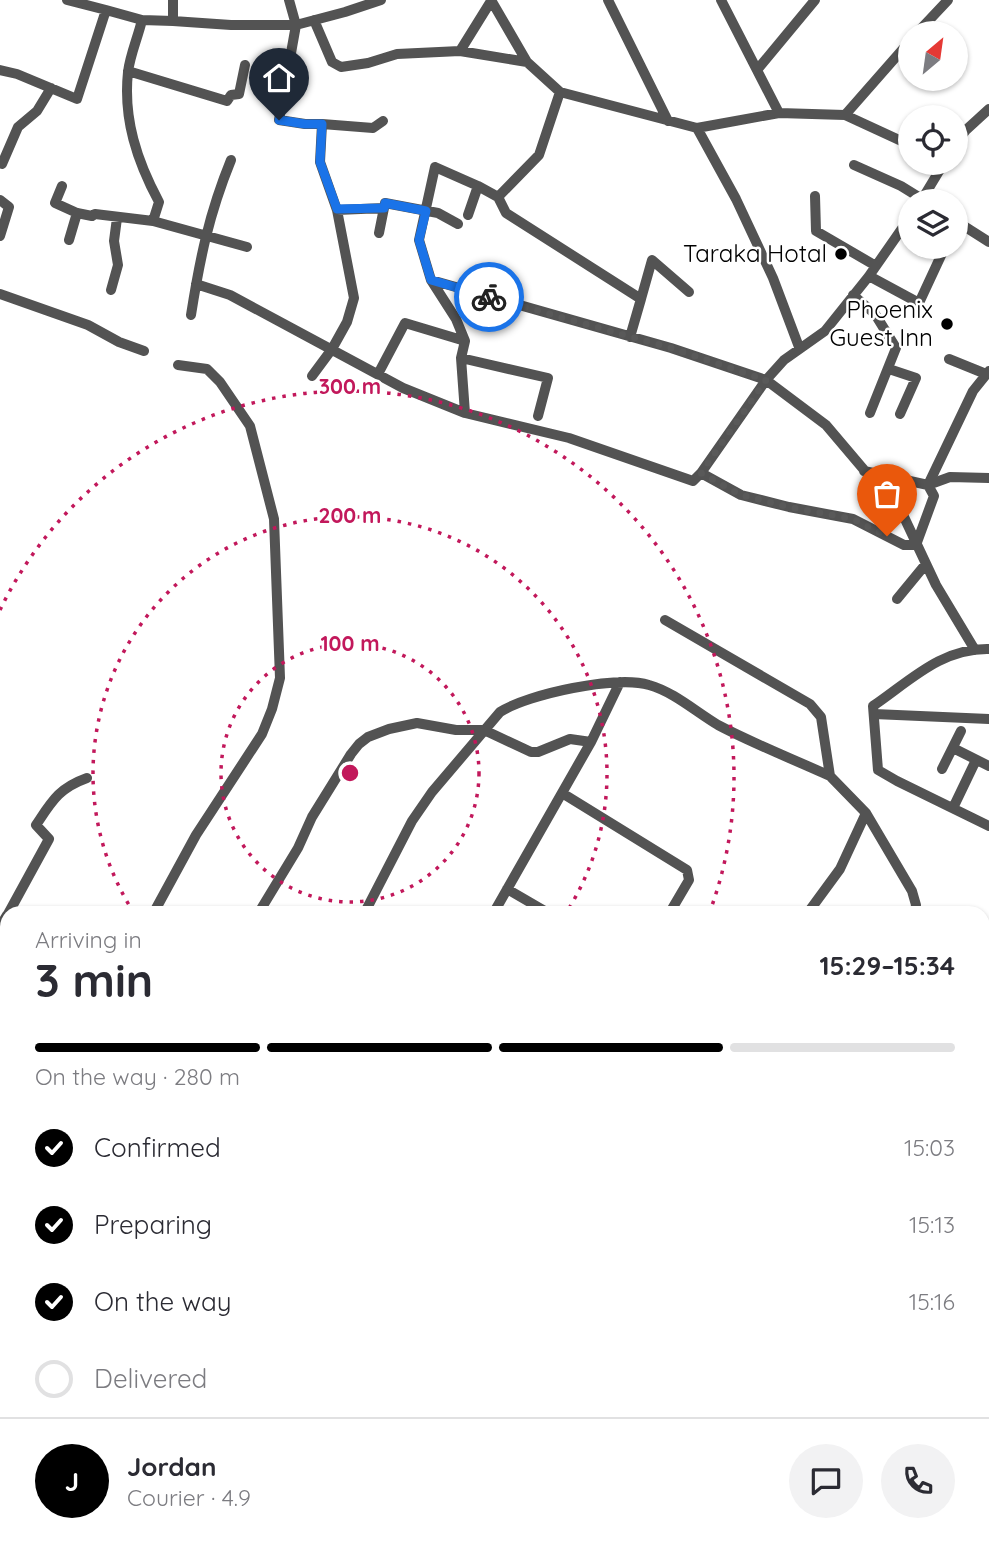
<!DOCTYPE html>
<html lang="en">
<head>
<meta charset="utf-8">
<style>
	body { margin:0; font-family:Quicksand,sans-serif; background:#f2f2f3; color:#2b2b33; height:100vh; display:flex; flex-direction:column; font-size:26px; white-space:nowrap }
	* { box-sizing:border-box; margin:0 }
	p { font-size:23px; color:#7c7c81 }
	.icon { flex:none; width:38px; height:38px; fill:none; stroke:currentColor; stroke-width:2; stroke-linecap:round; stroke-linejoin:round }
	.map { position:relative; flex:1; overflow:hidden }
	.sheet { position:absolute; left:0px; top:906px; width:990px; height:653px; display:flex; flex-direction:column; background:#fff; border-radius:21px 21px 0 0; box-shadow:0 2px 5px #0004 }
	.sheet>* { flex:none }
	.needle { width:46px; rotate:29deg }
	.tools { position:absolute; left:898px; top:21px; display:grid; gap:14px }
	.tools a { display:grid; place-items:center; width:70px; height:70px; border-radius:50%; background:#fff; box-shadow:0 2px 5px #0004; font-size:35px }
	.pin { position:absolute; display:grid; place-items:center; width:60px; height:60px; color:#fff; margin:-72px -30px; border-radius:50% 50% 50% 0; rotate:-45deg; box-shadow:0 0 7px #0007 }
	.pin .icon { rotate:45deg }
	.courier { position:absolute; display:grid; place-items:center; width:70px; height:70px; margin:-35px; border:5px solid #1a73e8; border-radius:50%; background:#fff; color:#222; box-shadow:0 2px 9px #0007 }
	.headline em { font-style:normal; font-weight:800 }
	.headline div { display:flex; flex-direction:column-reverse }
	.headline { display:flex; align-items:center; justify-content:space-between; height:119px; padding:0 35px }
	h1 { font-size:46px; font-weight:800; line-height:52px }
	.bar { display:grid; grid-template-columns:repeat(4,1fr); gap:10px 7px; align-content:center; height:84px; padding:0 35px }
	.bar i { height:9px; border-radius:5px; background:#e1e1e2 }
	.bar .on { background:#000 }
	.bar p { grid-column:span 4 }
	.line { display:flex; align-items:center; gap:18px; padding:0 35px; border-top:2px solid #e1e1e2 }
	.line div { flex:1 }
	.round { display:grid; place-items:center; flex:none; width:74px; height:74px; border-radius:37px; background:#f2f2f3 }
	ol { padding:0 35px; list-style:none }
	li { display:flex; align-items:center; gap:21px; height:77px }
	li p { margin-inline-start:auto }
	li .icon { padding:7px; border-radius:50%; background:#000; color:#fff; stroke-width:4 }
	li:last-child { color:#7c7c81 }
	li i { width:38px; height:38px; border:4px solid #e1e1e2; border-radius:50% }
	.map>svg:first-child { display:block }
</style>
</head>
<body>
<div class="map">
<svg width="989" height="1558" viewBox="0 0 989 1558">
	<rect width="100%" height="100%" fill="#fff"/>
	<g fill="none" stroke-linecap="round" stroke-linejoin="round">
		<path stroke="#535353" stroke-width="10" d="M 67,0 L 106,10
			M 289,0 L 296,25 L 279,120 L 305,124 L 322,124 L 320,162 L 337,210 L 354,298 L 347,322 L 332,349 L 312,376
			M 491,0 L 527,62
			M 608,0 L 668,121
			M 721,0 L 779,113
			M 142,20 C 138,37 130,55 128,72 C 123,119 137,161 159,202 L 153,221
			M 314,20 L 332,62 L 341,67 L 368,63 L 397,54 L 460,51 L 527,62 L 560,92 L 697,128 L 779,113 L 845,115 L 910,145
			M 173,21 L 231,25 L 296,25 L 345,12 L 381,0
			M 917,33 L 948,0
			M 460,51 L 491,1
			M 0,70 L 17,74 L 77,99 L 106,10 L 142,20 L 173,21 L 173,0
			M 757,70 L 815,0
			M 128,71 L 227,101 L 231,95 L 239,94 L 245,65
			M 845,115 L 910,41
			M 322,124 L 373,128 L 383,121
			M 697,128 L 736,199 L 773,278 L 799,347
			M 956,143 L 966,130 L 989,109
			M 0,163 L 2,164 L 18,127 L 37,111 L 51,88
			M 854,165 L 901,186 L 922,199
			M 62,186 L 55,203 L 77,213 L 92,216 L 95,214 L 153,221 L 247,247
			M 815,196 L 816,231 L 876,266
			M 498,197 L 539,155 L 560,92
			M 0,200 L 9,207 L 0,236
			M 921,201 L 944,163
			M 337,210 L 384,208
			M 468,215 L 478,186
			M 956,221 L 989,242
			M 379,233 L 385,203 L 438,213 L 458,224
			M 69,240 L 77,213
			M 869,276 L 919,303 L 945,247
			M 431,280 L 671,348 L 766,380 L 826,425 L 904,517 L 936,585 L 975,650
			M 196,284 L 230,295 L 403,388 L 465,413 L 569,438 L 693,481 L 701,473 L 766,380 L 784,360 L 825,331 L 869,276 L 910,217
			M 111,290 L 118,265 L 114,241 L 117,218
			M 0,294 L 88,325 L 119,342 L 144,351
			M 853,295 L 875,314 L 896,348 L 870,413
			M 641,299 L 652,260 L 689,292
			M 191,315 C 200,258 209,214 231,160
			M 461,358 L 548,378 L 538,416
			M 949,359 L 986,374
			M 889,369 L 916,378 L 900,414
			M 378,374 L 405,323 L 465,341
			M 465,413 L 461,358 L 465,341 L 456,319 L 431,280 L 419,240 L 435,167 L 478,186 L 498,197 L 506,213 L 641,299 L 630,337
			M 864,471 L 928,485 L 950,477 L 989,478
			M 701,473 L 741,495 L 789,507 L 853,519 L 904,545 L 916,545 L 934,496 L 928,485 L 973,391 L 989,371
			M 897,599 L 925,565
			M 665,620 L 810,704 L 821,717 L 830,776 L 866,813 L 840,869 L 807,914
			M 989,649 C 941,648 910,681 873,706 L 878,770 L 897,781 L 989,826
			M 874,714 L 989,719
			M 953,748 L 989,766
			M 942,769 L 961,731
			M 562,793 L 687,870 L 689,880 L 669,914
			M 953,808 L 976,760
			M 866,813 L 912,891 L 916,905 L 914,914
			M 507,889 L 550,914
			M 8,914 L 49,839 L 36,825 C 52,801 59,788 87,778
			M 153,914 L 196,835 L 262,734 L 272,709 L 280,678 L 274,519 L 250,426 L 220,382 L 207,369 L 178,365
			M 258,914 L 298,848 L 312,817 L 351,754 L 359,744 L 368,737 L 389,729 L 417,723 L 456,730 L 484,730 L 531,752 L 538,752 L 570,739 L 591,742
			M 364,914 L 412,821 L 432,792 L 500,712 C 528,694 617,675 649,685 C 674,692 696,712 718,725 C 754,744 793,759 830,776
			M 493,914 L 591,742 L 620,682
			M 0,927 L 7,915
			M 984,1036 L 989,1042
			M 984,1091 L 989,1087
			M 984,1158 L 989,1167
			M 984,1175 L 989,1176
			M 0,1181 L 7,1185
			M 0,1222 L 7,1218
			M 0,1244 L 7,1233
			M 984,1366 L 989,1363
			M 0,1491 L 7,1497
			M 984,1500 L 989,1504
			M 88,1552 L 97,1558
			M 630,1552 L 650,1558
			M 791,1552 L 791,1558
			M 962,1552 L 965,1558
			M 173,1558 L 176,1552
			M 358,1558 L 361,1552
			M 539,1558 L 567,1552
			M 584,1558 L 587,1552"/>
	</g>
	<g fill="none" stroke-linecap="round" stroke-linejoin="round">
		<path stroke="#595959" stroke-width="7" stroke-dasharray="0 12.6" d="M 489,297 L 671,348 L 766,380 L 701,473 L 741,495 L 789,507 L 853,519 L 887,536"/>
		<path stroke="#1a73e8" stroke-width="9" d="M 279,120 L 305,124 L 322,124 L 320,162 L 337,209 L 384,208 L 385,203 L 426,211 L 419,240 L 431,280 L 489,297"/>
	</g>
	<g fill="none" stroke="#c2185b" stroke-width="3.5" stroke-dasharray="3.5 7">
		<circle cx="350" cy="773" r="129"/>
		<path d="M134 913A257 257 0 1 1 566 913"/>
		<path d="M0 610A386 386 0 0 1 710 911"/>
	</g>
	<g fill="#000" stroke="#fff" stroke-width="2.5">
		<circle cx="841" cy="254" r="7"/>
		<circle cx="947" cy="324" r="7"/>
	</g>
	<g text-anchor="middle" stroke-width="5" stroke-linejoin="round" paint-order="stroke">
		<g font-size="24" fill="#000" stroke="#fff" text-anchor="end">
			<text x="827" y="262">Taraka Hotal</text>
			<text x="933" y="318">Phoenix<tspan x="933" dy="28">Guest Inn</tspan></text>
		</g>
	</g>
	<circle cx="350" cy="773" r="10" fill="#c2185b" stroke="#fff" stroke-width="3.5"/>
	<g font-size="21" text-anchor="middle" font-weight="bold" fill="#c2185b" stroke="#fff" stroke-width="5" stroke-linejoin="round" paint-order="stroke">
		<text x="350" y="394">300 m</text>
		<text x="350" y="523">200 m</text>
		<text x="350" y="651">100 m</text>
	</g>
</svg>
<div class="tools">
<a><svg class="needle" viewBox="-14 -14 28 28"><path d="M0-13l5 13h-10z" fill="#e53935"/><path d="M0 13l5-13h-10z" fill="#7c7c81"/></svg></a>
<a><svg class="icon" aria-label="locate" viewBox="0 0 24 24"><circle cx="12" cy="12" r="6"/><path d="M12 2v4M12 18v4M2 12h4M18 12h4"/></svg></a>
<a><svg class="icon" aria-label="layers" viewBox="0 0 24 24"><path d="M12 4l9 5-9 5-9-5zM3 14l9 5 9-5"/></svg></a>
</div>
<div class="pin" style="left:887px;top:536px;background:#ea580c"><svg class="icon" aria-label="bag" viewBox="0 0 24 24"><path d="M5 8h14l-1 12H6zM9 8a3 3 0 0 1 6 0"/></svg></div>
<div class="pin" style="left:279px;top:120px;background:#1f2937"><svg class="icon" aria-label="home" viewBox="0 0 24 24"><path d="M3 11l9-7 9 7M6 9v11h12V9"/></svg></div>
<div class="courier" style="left:489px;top:297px"><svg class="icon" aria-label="bike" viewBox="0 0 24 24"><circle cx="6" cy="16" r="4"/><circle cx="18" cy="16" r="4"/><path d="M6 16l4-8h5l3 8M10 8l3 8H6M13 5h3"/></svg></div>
<section class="sheet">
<div class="headline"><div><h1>3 min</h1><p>Arriving in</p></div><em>15:29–15:34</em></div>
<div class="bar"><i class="on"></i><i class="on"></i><i class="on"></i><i></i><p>On the way · 280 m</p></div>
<ol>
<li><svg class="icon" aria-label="check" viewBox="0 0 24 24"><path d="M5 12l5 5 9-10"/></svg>Confirmed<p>15:03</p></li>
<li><svg class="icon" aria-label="check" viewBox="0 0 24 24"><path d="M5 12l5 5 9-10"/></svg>Preparing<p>15:13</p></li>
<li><svg class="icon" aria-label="check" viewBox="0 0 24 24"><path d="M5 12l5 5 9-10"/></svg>On the way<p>15:16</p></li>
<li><i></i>Delivered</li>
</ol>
<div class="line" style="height:126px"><b class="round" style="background:#000;color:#fff">J</b><div><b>Jordan</b><p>Courier · 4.9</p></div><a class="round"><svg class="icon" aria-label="chat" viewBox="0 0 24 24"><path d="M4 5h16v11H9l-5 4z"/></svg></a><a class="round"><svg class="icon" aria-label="phone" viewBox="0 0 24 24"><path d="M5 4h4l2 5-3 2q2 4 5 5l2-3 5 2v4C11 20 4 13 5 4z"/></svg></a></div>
</section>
</div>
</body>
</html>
